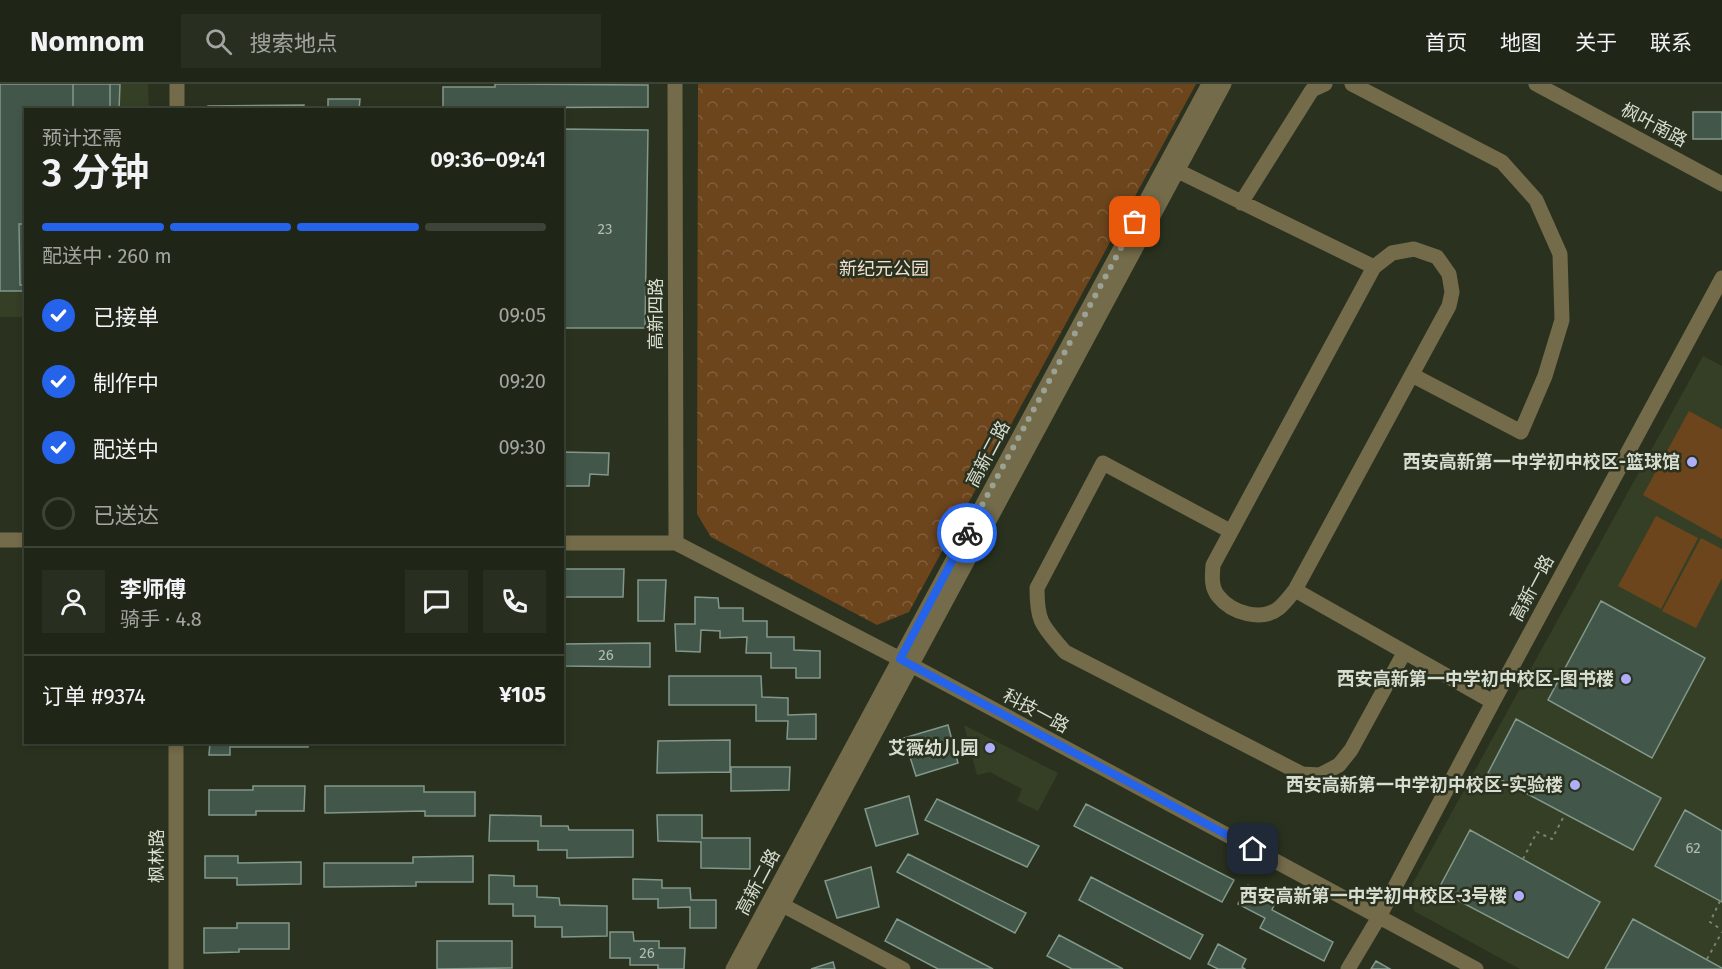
<!DOCTYPE html>
<html lang="zh">
<head>
<meta charset="utf-8">
<style>
	body { margin:0; font-family:"Fira Sans","Noto Sans SC",sans-serif; background:#282e20; color:#f1f3f6; height:100vh; display:flex; flex-direction:column; font-size:22px; white-space:nowrap }
	* { box-sizing:border-box; margin:0 }
	p { font-size:20px; color:#a2a5a1 }
	.icon { flex:none; width:33px; height:33px; fill:none; stroke:currentColor; stroke-width:2; stroke-linecap:round; stroke-linejoin:round }
	.map { position:relative; flex:1; overflow:hidden }
	.details { position:absolute; left:24px; top:24px; width:540px; height:636px; display:flex; flex-direction:column; background:#202617; border-radius:0px; box-shadow:0 3px 9px #0003,0 0 0 2px #3d4336 }
	.details>* { flex:none }
	.pin { position:absolute; display:grid; place-items:center; width:51px; height:51px; color:#fff; margin:-26px; border-radius:12px; box-shadow:0 3px 9px #0006 }
	.courier { position:absolute; display:grid; place-items:center; width:60px; height:60px; margin:-30px; border:4px solid #2563eb; border-radius:50%; background:#fff; color:#222; box-shadow:0 2px 8px #0007 }
	.headline em { font-style:normal; font-weight:600 }
	.headline div { display:flex; flex-direction:column-reverse }
	.headline { display:flex; align-items:center; justify-content:space-between; height:102px; padding:0 18px }
	h1 { font-size:39px; font-weight:600; line-height:45px }
	.bar { display:grid; grid-template-columns:repeat(4,1fr); gap:9px 6px; align-content:center; height:72px; padding:0 18px }
	.bar i { height:8px; border-radius:4px; background:#3d4336 }
	.bar .active { background:#2563eb }
	.bar p { grid-column:span 4 }
	.line { display:flex; align-items:center; gap:15px; padding:0 18px; border-top:2px solid #3d4336 }
	.line div { flex:1 }
	.round { display:grid; place-items:center; flex:none; width:63px; height:63px; border-radius:0px; background:#282e20 }
	ol { padding:0 18px; list-style:none }
	li { display:flex; align-items:center; gap:18px; height:66px }
	li p { margin-inline-start:auto }
	li .icon { padding:6px; border-radius:50%; background:#2563eb; color:#fff; stroke-width:4 }
	li:last-child { color:#a2a5a1 }
	li i { width:33px; height:33px; border:3px solid #3d4336; border-radius:50% }
	header { display:flex; align-items:center; gap:36px; box-sizing:border-box; height:84px; padding:0 30px; background:#202617; border-bottom:2px solid #3d4336 }
	header strong { font-size:28px }
	nav { display:flex; gap:33px; margin-inline-start:auto; font-size:21px }
	.search { width:420px; height:54px; background:#282e20; display:flex; align-items:center; gap:15px; box-sizing:border-box; padding:0 21px; border-radius:0px; color:#a2a5a1; font-size:22px }
	.map>svg:first-child { display:block }
</style>
</head>
<body>
<header>
<strong>Nomnom</strong>
<div class="search"><svg class="icon" aria-label="search" viewBox="0 0 24 24"><circle cx="10" cy="10" r="6"/><path d="M15 15l6 6"/></svg>搜索地点</div>
<nav><a>首页</a><a>地图</a><a>关于</a><a>联系</a></nav>
</header>
<div class="map">
<svg width="1722" height="885" viewBox="0 0 1722 885">
	<defs>
		<pattern id="park-crowns" width="20" height="18" patternUnits="userSpaceOnUse" patternTransform="scale(1.5)"><rect width="20" height="18" fill="#6c451d"/><path d="M2 6a3 3 0 1 1 6 0M12 15a3 3 0 1 1 6 0" fill="none" stroke="#805f3d"/></pattern>
	</defs>
	<rect width="100%" height="100%" fill="#2a321f"/>
	<path fill="#353f26" d="M 0,0 L 148,0 L 149,25 L 26,26 L 25,233 L 0,233 Z
		M 1703,272 L 1722,282 L 1722,885 L 1520,885 L 1414,827 L 1408,808 Z
		M 964,641 L 1058,689 L 1038,727 L 1017,717 L 1022,705 L 990,688 L 977,691 Z"/>
	<path fill="url(#park-crowns)" d="M 698,0 L 1196,0 L 909,528 L 877,541 L 711,453 L 697,430 Z"/>
	<path fill="#6c451d" d="M 1689,327 L 1722,345 L 1722,455 L 1643,411 Z
		M 1656,432 L 1698,454 L 1661,525 L 1618,502 Z
		M 1701,454 L 1722,465 L 1722,494 L 1696,544 L 1662,527 Z"/>
	<path fill="#42574a" stroke="#81988a" stroke-width="1.5" d="M 0,0 L 120,0 L 119,26 L 26,26 L 26,207 L 0,207 Z
		M 73,0 L 110,0 L 110,26 L 73,26 Z
		M 495,0 L 648,1 L 648,23 L 443,24 L 443,3 L 495,3 Z
		M 328,15 L 360,15 L 359,26 L 328,26 Z
		M 304,21 L 304,26 L 208,26 L 208,22 Z
		M 1693,28 L 1722,28 L 1722,55 L 1693,55 Z
		M 562,45 L 648,46 L 645,244 L 562,244 Z
		M 19,140 L 26,140 L 26,201 L 20,201 Z
		M 562,368 L 609,369 L 608,391 L 590,390 L 589,402 L 562,402 Z
		M 562,485 L 624,485 L 623,513 L 562,513 Z
		M 638,496 L 666,496 L 664,537 L 638,537 Z
		M 695,513 L 718,514 L 719,524 L 743,524 L 743,537 L 767,537 L 767,553 L 794,553 L 794,566 L 820,567 L 820,594 L 796,594 L 796,584 L 771,584 L 771,569 L 746,569 L 747,553 L 720,554 L 720,547 L 701,546 L 700,568 L 676,567 L 675,540 L 695,540 Z
		M 1601,517 L 1705,574 L 1652,674 L 1548,616 Z
		M 650,559 L 650,583 L 562,582 L 562,560 Z
		M 669,592 L 761,592 L 762,613 L 788,614 L 788,631 L 816,630 L 816,655 L 787,655 L 788,637 L 756,637 L 756,621 L 669,621 Z
		M 1516,635 L 1661,714 L 1633,766 L 1488,689 Z
		M 948,641 L 958,679 L 916,692 L 904,654 Z
		M 730,656 L 730,688 L 657,689 L 658,657 Z
		M 210,658 L 308,658 L 308,663 L 230,663 L 230,671 L 209,671 Z
		M 337,658 L 473,658 L 473,661 L 337,661 Z
		M 487,658 L 539,658 L 487,659 Z
		M 731,683 L 790,683 L 789,706 L 731,707 Z
		M 253,702 L 305,702 L 304,727 L 256,727 L 256,731 L 209,731 L 209,706 L 253,706 Z
		M 325,702 L 424,702 L 424,708 L 475,708 L 475,732 L 425,732 L 425,727 L 325,729 Z
		M 909,712 L 918,750 L 876,762 L 865,725 Z
		M 937,715 L 1039,762 L 1027,783 L 925,736 Z
		M 1086,720 L 1234,796 L 1222,818 L 1074,742 Z
		M 1685,726 L 1722,747 L 1722,818 L 1655,782 Z
		M 490,731 L 541,732 L 541,742 L 568,742 L 569,746 L 633,746 L 633,773 L 567,774 L 567,766 L 538,766 L 538,757 L 489,757 Z
		M 657,731 L 702,731 L 702,754 L 750,754 L 750,785 L 701,784 L 701,758 L 658,757 Z
		M 1470,746 L 1600,818 L 1568,874 L 1438,806 Z
		M 908,770 L 1026,829 L 1015,849 L 897,788 Z
		M 205,772 L 238,772 L 238,779 L 301,778 L 301,800 L 237,801 L 237,794 L 205,794 Z
		M 473,772 L 473,798 L 416,798 L 416,802 L 324,803 L 324,779 L 413,779 L 413,773 Z
		M 871,783 L 879,823 L 837,834 L 825,797 Z
		M 489,791 L 514,792 L 514,802 L 537,802 L 537,813 L 559,814 L 560,821 L 607,822 L 607,852 L 562,853 L 562,843 L 535,843 L 535,832 L 513,832 L 513,820 L 489,820 Z
		M 1091,793 L 1203,851 L 1190,875 L 1079,816 Z
		M 633,795 L 662,796 L 662,804 L 690,804 L 691,816 L 716,816 L 716,844 L 690,844 L 690,823 L 658,824 L 658,815 L 633,815 Z
		M 1248,801 L 1276,816 L 1272,826 L 1333,858 L 1324,877 L 1260,844 L 1265,834 L 1238,820 Z
		M 897,835 L 993,885 L 938,885 L 885,857 Z
		M 1633,835 L 1722,884 L 1722,885 L 1605,885 Z
		M 237,839 L 289,839 L 289,865 L 239,865 L 239,868 L 204,869 L 204,844 L 237,844 Z
		M 610,848 L 633,848 L 634,857 L 659,857 L 659,864 L 685,864 L 684,885 L 658,885 L 658,881 L 630,881 L 630,874 L 610,874 Z
		M 1059,851 L 1123,885 L 1072,885 L 1047,872 Z
		M 437,857 L 512,857 L 512,884 L 437,885 Z
		M 1218,860 L 1246,875 L 1242,883 L 1245,885 L 1218,885 L 1208,880 Z
		M 1376,877 L 1390,885 L 1371,885 Z
		M 833,878 L 835,885 L 811,885 Z"/>
	<g fill="none" stroke-linecap="round" stroke-linejoin="round">
		<path stroke="#7c8273" stroke-width="2" stroke-dasharray="3 4.5" stroke-linecap="butt" d="M 1523,775 L 1537,748 L 1552,755 L 1565,730
			M 1720,817 L 1710,838 L 1722,846
			M 1707,875 L 1722,848"/>
		<path stroke="#736b4a" stroke-width="15" d="M 675,0 L 676,459
			M 1352,0 L 1502,78 L 1536,116 L 1560,170 L 1562,236 L 1545,292 L 1521,348 L 1412,291
			M 1536,0 L 1722,100
			M 177,26 L 177,0
			M 1178,87 L 1374,183
			M 1241,119 L 1312,6 L 1325,0
			M 1414,165 L 1437,173 L 1449,190 L 1452,208 L 1449,222 L 1295,506 C 1290,512 1285,519 1279,524 C 1262,538 1232,529 1219,513 C 1211,504 1212,493 1213,481 L 1374,183 L 1392,169 Z
			M 1230,447 L 1103,379 L 1037,504 C 1037,540 1043,542 1065,568 L 1302,690 L 1320,691 L 1339,681 L 1351,666 L 1404,569
			M 0,456 L 26,456
			M 562,459 L 676,459 L 900,575 L 1476,885
			M 1295,506 L 1493,618
			M 176,658 L 176,885
			M 773,816 L 903,885
			M 733,885 L 1209,0
			M 748,885 L 1224,0
			M 1348,885 L 1379,833 L 1493,618 L 1722,194"/>
	</g>
	<g fill="none" stroke-linecap="round" stroke-linejoin="round">
		<path stroke="#9ba193" stroke-width="6" stroke-dasharray="0 10.8" d="M 967,449 L 1135,138"/>
		<path stroke="#2563eb" stroke-width="8" d="M 967,449 L 900,575 L 1253,765"/>
	</g>
	<g fill="#afaefa" stroke="#2a321f" stroke-width="2">
		<circle cx="1692" cy="378" r="6"/>
		<circle cx="1626" cy="595" r="6"/>
		<circle cx="990" cy="664" r="6"/>
		<circle cx="1575" cy="701" r="6"/>
		<circle cx="1519" cy="812" r="6"/>
	</g>
	<g text-anchor="middle" stroke-width="5" stroke-linejoin="round" paint-order="stroke">
		<g font-size="15" fill="#b2bcaf">
			<text x="605" y="150">23</text>
			<text x="606" y="576">26</text>
			<text x="1693" y="769">62</text>
			<text x="647" y="874">26</text>
		</g>
		<g font-size="18" fill="#d8ddd1" stroke="#2a321f">
			<text transform="translate(1654 41) rotate(28)" y="6">枫叶南路</text>
			<text transform="translate(656 230) rotate(-90)" y="6">高新四路</text>
			<text transform="translate(988 370) rotate(-62)" y="6">高新二路</text>
			<text transform="translate(1532 504) rotate(-62)" y="6">高新一路</text>
			<text transform="translate(1036 627) rotate(28)" y="6">科技一路</text>
			<text transform="translate(157 772) rotate(-90)" y="6">枫林路</text>
			<text transform="translate(758 798) rotate(-62)" y="6">高新二路</text>
		</g>
		<g font-size="18" fill="#f2e1d2" stroke="#2a321f">
			<text x="884" y="191">新纪元公园</text>
		</g>
		<g font-size="18" font-weight="bold" fill="#d8ddd1" stroke="#2a321f" text-anchor="end">
			<text x="1680" y="384">西安高新第一中学初中校区-篮球馆</text>
			<text x="1614" y="601">西安高新第一中学初中校区-图书楼</text>
			<text x="978" y="670">艾薇幼儿园</text>
			<text x="1563" y="707">西安高新第一中学初中校区-实验楼</text>
			<text x="1507" y="818">西安高新第一中学初中校区-3号楼</text>
		</g>
	</g>
</svg>
<div class="pin" style="left:1135px;top:138px;background:#ea580c"><svg class="icon" aria-label="bag" viewBox="0 0 24 24"><path d="M5 8h14l-1 12H6zM9 8a3 3 0 0 1 6 0"/></svg></div>
<div class="pin" style="left:1253px;top:765px;background:#1f2937"><svg class="icon" aria-label="home" viewBox="0 0 24 24"><path d="M3 11l9-7 9 7M6 9v11h12V9"/></svg></div>
<div class="courier" style="left:967px;top:449px"><svg class="icon" aria-label="bike" viewBox="0 0 24 24"><circle cx="6" cy="16" r="4"/><circle cx="18" cy="16" r="4"/><path d="M6 16l4-8h5l3 8M10 8l3 8H6M13 5h3"/></svg></div>
<section class="details">
<div class="headline"><div><h1>3 分钟</h1><p>预计还需</p></div><em>09:36–09:41</em></div>
<div class="bar"><i class="active"></i><i class="active"></i><i class="active"></i><i></i><p>配送中 · 260 m</p></div>
<ol>
<li><svg class="icon" aria-label="check" viewBox="0 0 24 24"><path d="M5 12l5 5 9-10"/></svg>已接单<p>09:05</p></li>
<li><svg class="icon" aria-label="check" viewBox="0 0 24 24"><path d="M5 12l5 5 9-10"/></svg>制作中<p>09:20</p></li>
<li><svg class="icon" aria-label="check" viewBox="0 0 24 24"><path d="M5 12l5 5 9-10"/></svg>配送中<p>09:30</p></li>
<li><i></i>已送达</li>
</ol>
<div class="line" style="height:108px"><a class="round"><svg class="icon" aria-label="person" viewBox="0 0 24 24"><circle cx="12" cy="8" r="4"/><path d="M4 21q1-7 8-7t8 7"/></svg></a><div><b>李师傅</b><p>骑手 · 4.8</p></div><a class="round"><svg class="icon" aria-label="chat" viewBox="0 0 24 24"><path d="M4 5h16v11H9l-5 4z"/></svg></a><a class="round"><svg class="icon" aria-label="phone" viewBox="0 0 24 24"><path d="M5 4h4l2 5-3 2q2 4 5 5l2-3 5 2v4C11 20 4 13 5 4z"/></svg></a></div>
<div class="line" style="height:78px"><div>订单 #9374</div><b>¥105</b></div>
</section>
</div>
</body>
</html>
